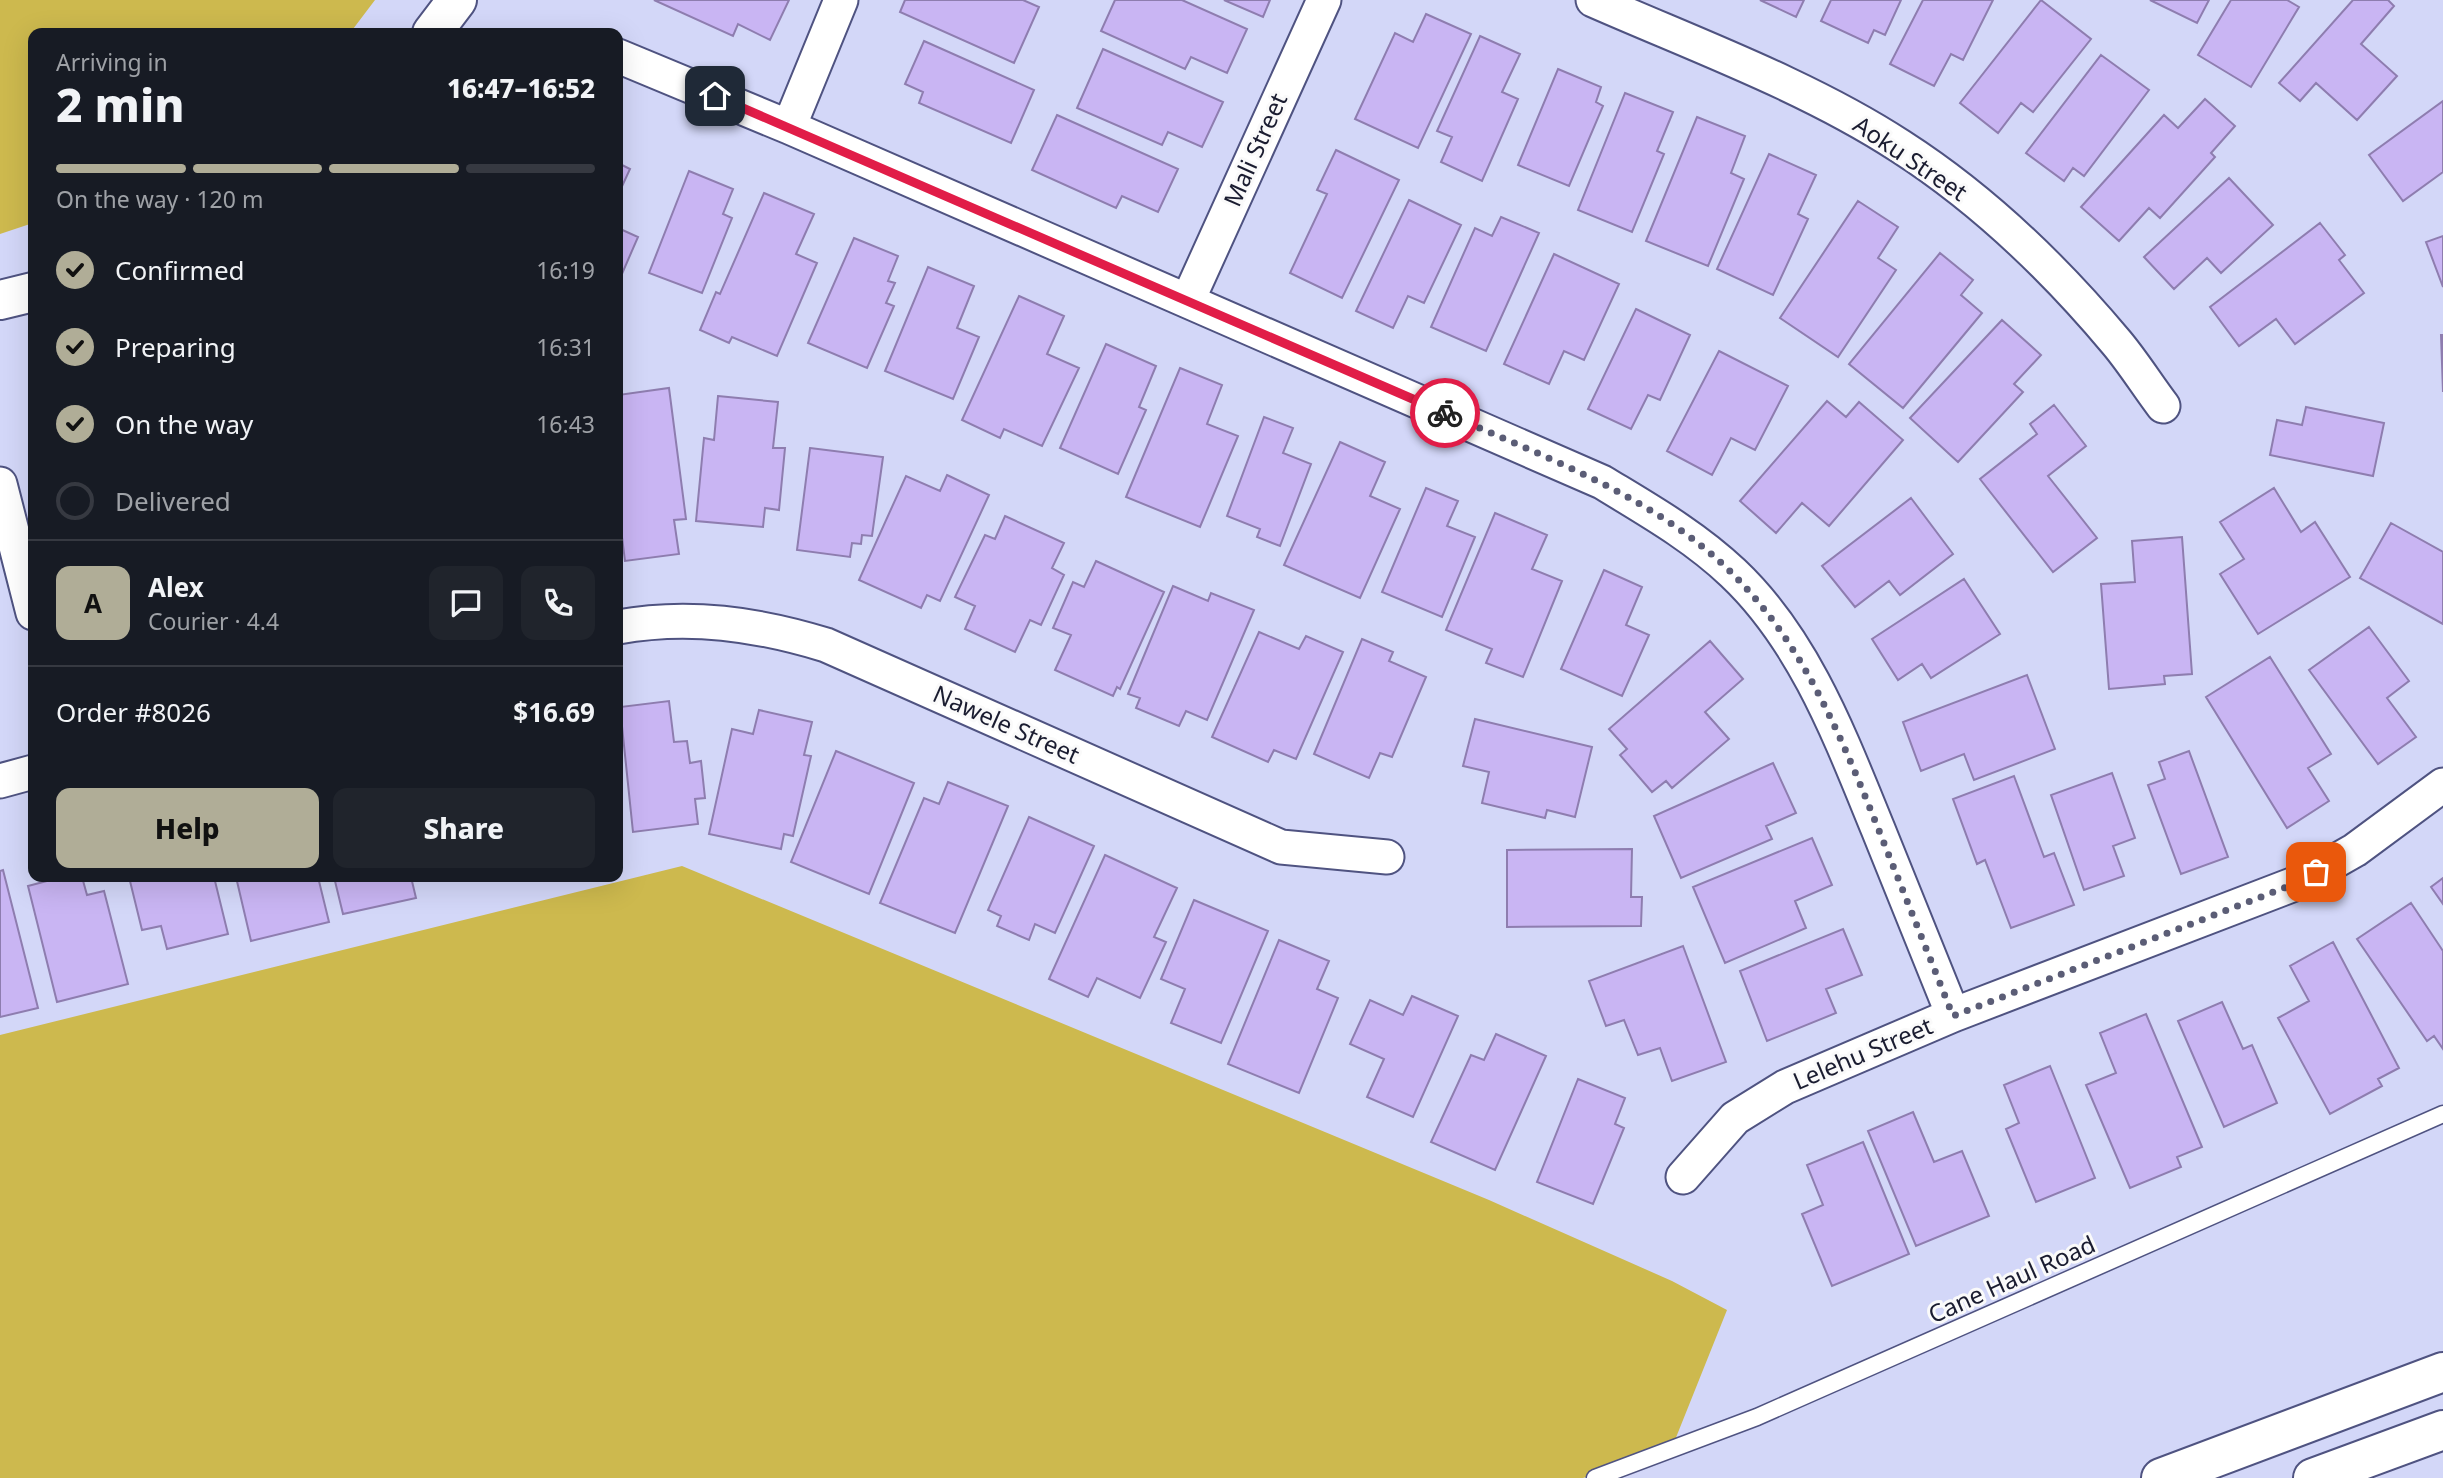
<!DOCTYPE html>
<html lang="en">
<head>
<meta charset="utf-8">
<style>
	body { margin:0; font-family:"Noto Sans",sans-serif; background:#20242c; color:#f1f3f6; height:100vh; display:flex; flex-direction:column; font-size:26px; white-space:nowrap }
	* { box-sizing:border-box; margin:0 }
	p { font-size:23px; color:#9ea1a6 }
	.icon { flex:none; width:38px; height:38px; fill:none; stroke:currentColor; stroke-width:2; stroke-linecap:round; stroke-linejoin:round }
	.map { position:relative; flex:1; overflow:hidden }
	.sheet { position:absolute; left:28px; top:28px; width:595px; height:854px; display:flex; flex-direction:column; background:#171b24; border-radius:14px; box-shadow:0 7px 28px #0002 }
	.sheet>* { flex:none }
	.pin { position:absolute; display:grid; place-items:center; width:60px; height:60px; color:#fff; margin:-30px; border-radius:14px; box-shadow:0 4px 10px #0006 }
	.courier { position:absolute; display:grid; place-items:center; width:70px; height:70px; margin:-35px; border:5px solid #e11d48; border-radius:50%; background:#fff; color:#222; box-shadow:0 2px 9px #0007 }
	.headline em { font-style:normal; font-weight:800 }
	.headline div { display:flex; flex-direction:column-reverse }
	.headline { display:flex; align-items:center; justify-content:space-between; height:119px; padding:0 28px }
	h1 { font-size:46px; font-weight:800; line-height:52px }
	.bar { display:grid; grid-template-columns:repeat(4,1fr); gap:10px 7px; align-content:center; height:84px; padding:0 28px }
	.bar i { height:9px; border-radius:5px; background:#363941 }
	.bar .active { background:#b0ad97 }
	.bar p { grid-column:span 4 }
	.line { display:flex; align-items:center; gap:18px; padding:0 28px; border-top:2px solid #363941 }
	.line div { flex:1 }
	.round { display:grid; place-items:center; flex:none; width:74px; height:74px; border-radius:14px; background:#20242c }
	ol { padding:0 28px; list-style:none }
	li { display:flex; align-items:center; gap:21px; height:77px }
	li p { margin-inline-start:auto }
	li .icon { padding:7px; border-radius:50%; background:#b0ad97; color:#111; stroke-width:4 }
	li:last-child { color:#9ea1a6 }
	li i { width:38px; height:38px; border:4px solid #363941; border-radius:50% }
	.action { display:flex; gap:14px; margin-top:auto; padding:14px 28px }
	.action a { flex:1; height:80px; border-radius:14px; background:#b0ad97; color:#111; font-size:28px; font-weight:800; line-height:80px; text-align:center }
	.action a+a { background:#20242c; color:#f1f3f6 }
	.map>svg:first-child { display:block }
</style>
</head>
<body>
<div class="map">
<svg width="2443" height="1478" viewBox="0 0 2443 1478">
	<rect width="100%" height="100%" fill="#d3d7f8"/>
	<path fill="#cdb94e" d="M 0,0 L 375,0 L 350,33 L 33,33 L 33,223 L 0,234 Z
		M 682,866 L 1489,1200 L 1672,1281 L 1727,1310 L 1671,1450 L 1583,1478 L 0,1478 L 0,1035 Z"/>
	<path fill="#c9b5f3" stroke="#8e7daf" stroke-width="2" d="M 654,0 L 789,0 L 770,40 L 738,24 L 733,36 Z
		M 905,0 L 1023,0 L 1039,7 L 1014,63 L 900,12 Z
		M 1115,0 L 1182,0 L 1247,29 L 1227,73 L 1191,57 L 1185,69 L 1101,31 Z
		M 1224,0 L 1270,0 L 1263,17 Z
		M 1760,0 L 1804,0 L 1796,17 Z
		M 1831,0 L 1901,0 L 1885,35 L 1874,30 L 1868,43 L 1821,21 Z
		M 1923,0 L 1993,0 L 1963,60 L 1951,54 L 1934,86 L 1890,64 Z
		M 2041,0 L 2091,39 L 2033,112 L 2021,103 L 1998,133 L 1960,103 Z
		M 2150,0 L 2209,0 L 2197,23 Z
		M 2231,0 L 2287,0 L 2299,7 L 2251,87 L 2198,55 Z
		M 2353,0 L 2388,0 L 2394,6 L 2361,44 L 2397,76 L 2357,120 L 2316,83 L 2300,101 L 2279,83 Z
		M 1426,14 L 1471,34 L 1418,148 L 1355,119 L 1395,33 L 1413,42 Z
		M 1480,36 L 1520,54 L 1502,92 L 1518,99 L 1482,181 L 1441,162 L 1452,137 L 1437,131 Z
		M 924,41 L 1034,90 L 1011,143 L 919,103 L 923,92 L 905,84 Z
		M 1103,49 L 1223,102 L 1202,147 L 1168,132 L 1162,145 L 1077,108 Z
		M 2101,55 L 2149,90 L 2084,176 L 2073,168 L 2064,181 L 2026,153 Z
		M 1558,69 L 1601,87 L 1596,102 L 1603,106 L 1569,186 L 1518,165 Z
		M 1625,93 L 1673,112 L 1657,151 L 1664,154 L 1632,232 L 1578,210 Z
		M 2205,99 L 2235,126 L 2211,153 L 2215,157 L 2160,218 L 2149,208 L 2119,241 L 2081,207 L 2164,115 L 2178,128 Z
		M 2443,101 L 2443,172 L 2403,201 L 2369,155 Z
		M 1057,115 L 1178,169 L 1158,212 L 1122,196 L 1116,208 L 1032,170 Z
		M 1697,117 L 1745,136 L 1731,173 L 1744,179 L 1708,266 L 1646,241 Z
		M 1336,150 L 1399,180 L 1342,298 L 1290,273 L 1327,194 L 1317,190 Z
		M 1769,154 L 1816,175 L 1798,214 L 1808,219 L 1773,295 L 1717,269 Z
		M 618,163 L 630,169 L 618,195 Z
		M 689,171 L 733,189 L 723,214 L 732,218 L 702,293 L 649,273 Z
		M 2229,178 L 2273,225 L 2221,273 L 2207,258 L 2174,289 L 2144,257 Z
		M 764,193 L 814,214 L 796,254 L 817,263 L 777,356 L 732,337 L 729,343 L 700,330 L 716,292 L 720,294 Z
		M 1409,200 L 1461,225 L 1424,303 L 1408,296 L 1393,328 L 1356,311 Z
		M 1858,201 L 1898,227 L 1878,258 L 1896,270 L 1838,357 L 1780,318 Z
		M 1501,217 L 1539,233 L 1486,351 L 1431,327 L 1475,228 L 1492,236 Z
		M 2320,223 L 2345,255 L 2339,260 L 2364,293 L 2295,344 L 2276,319 L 2239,346 L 2210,307 Z
		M 618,228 L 638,237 L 618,283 Z
		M 2443,236 L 2443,287 L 2426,242 Z
		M 854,238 L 898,256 L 888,281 L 895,283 L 886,303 L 894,306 L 867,368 L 808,343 Z
		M 1940,253 L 1973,280 L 1961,295 L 1982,313 L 1903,408 L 1849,364 Z
		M 1554,254 L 1619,284 L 1584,360 L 1564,351 L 1549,384 L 1504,364 Z
		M 928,267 L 974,286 L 957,328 L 979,337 L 953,399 L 885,371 Z
		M 1019,296 L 1064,316 L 1047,354 L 1079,368 L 1042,446 L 1004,429 L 1000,438 L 962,420 Z
		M 1636,309 L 1690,335 L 1660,400 L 1648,395 L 1631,429 L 1588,409 Z
		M 2002,320 L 2041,355 L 2014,384 L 2023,392 L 1958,462 L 1910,418 Z
		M 2441,335 L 2443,335 L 2443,392 Z
		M 1106,344 L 1156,366 L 1139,407 L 1146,410 L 1118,474 L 1060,448 Z
		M 1719,351 L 1788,386 L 1755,450 L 1731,438 L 1712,475 L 1667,451 Z
		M 1180,368 L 1222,385 L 1207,424 L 1238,436 L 1200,527 L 1126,497 Z
		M 669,388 L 686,519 L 674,520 L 679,554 L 625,561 L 618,505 L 618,395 Z
		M 718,396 L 778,402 L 773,448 L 785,448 L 779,510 L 765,508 L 763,527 L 696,521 L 704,438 L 714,440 Z
		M 1827,401 L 1846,417 L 1859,402 L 1903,440 L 1829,526 L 1802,503 L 1776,533 L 1740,501 Z
		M 2054,405 L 2086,446 L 2048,476 L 2097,538 L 2053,572 L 1980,479 L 2037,434 L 2030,424 Z
		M 2306,407 L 2384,423 L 2373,476 L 2270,455 L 2277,420 L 2302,425 Z
		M 1264,417 L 1293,428 L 1283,453 L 1311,464 L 1280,546 L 1257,537 L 1260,529 L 1227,516 Z
		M 1340,442 L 1385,462 L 1370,496 L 1400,509 L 1360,598 L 1284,565 Z
		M 810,448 L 883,457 L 872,536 L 862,535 L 861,544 L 852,543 L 850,557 L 797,550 Z
		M 947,475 L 989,495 L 940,601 L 927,595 L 921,608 L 859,580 L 906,476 L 940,491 Z
		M 1426,488 L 1458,501 L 1447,526 L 1475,537 L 1442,617 L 1382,592 Z
		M 2274,488 L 2301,532 L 2315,522 L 2350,577 L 2258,634 L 2220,574 L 2244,559 L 2220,522 Z
		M 1911,498 L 1953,554 L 1900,595 L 1889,581 L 1855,607 L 1822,566 Z
		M 1495,513 L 1547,535 L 1532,569 L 1562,581 L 1523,677 L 1486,663 L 1492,649 L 1446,630 Z
		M 1005,516 L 1064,543 L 1052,568 L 1064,575 L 1041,625 L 1030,620 L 1015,652 L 965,629 L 975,606 L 955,597 L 985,535 L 995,539 Z
		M 2391,523 L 2443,552 L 2443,624 L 2360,578 Z
		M 2182,537 L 2192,674 L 2164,676 L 2165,684 L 2109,689 L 2101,584 L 2135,582 L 2132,541 Z
		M 1096,561 L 1164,592 L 1120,689 L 1117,687 L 1113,696 L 1055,670 L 1071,635 L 1053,628 L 1073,582 L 1084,587 Z
		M 1604,570 L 1642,587 L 1626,625 L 1649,635 L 1622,696 L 1561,669 Z
		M 1964,579 L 2000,634 L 1931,678 L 1922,664 L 1898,680 L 1872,639 Z
		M 1173,586 L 1208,601 L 1211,593 L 1254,610 L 1207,720 L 1186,711 L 1179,726 L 1136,708 L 1140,698 L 1128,694 Z
		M 2369,627 L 2409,681 L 2387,698 L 2416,737 L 2378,764 L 2309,670 Z
		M 1259,632 L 1299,649 L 1306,636 L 1343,652 L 1296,759 L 1274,750 L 1268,762 L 1212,737 Z
		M 1362,639 L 1393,652 L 1389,661 L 1426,677 L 1392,757 L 1380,753 L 1369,778 L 1314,754 Z
		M 1710,641 L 1743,679 L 1705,712 L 1729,739 L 1672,788 L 1666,781 L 1652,792 L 1620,755 L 1627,749 L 1609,729 Z
		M 2270,657 L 2331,754 L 2308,768 L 2329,801 L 2287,828 L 2206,697 Z
		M 2027,675 L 2055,749 L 1974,780 L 1964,754 L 1921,771 L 1903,722 Z
		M 669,701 L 674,742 L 687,741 L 690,763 L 701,761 L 705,798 L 695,799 L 698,824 L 633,832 L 620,707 Z
		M 759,710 L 812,722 L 804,755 L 811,756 L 793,836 L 784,834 L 781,849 L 709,834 L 732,729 L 753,734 Z
		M 1475,719 L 1592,747 L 1575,817 L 1547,810 L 1545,818 L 1482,803 L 1489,772 L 1463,766 Z
		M 836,751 L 914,783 L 869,894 L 791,862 Z
		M 2189,751 L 2228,857 L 2181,874 L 2148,785 L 2165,779 L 2159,762 Z
		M 1773,763 L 1796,813 L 1766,826 L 1772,839 L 1681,878 L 1654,816 Z
		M 2112,773 L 2135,838 L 2113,846 L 2124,876 L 2084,890 L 2051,795 Z
		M 2014,776 L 2044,857 L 2054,853 L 2074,905 L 2011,928 L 1985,860 L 1977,864 L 1953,799 Z
		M 948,782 L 1008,806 L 955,933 L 880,903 L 924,798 L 939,804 Z
		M 1029,817 L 1094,846 L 1055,933 L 1035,924 L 1029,940 L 997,926 L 1001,916 L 988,910 Z
		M 1812,838 L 1832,885 L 1795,901 L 1806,928 L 1725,963 L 1693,887 Z
		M 1632,849 L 1631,897 L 1642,897 L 1641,926 L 1507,927 L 1507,850 Z
		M 1105,855 L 1177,888 L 1154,937 L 1166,942 L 1140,998 L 1097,978 L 1088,997 L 1049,979 Z
		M 3,870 L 38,1008 L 0,1017 L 0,871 Z
		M 62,877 L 82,877 L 87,895 L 104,891 L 128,984 L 57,1002 L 28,886 Z
		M 129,877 L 214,877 L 228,934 L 167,949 L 161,926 L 142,930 Z
		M 236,877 L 318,877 L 329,922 L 251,941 Z
		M 334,877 L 411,877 L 416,898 L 343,914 Z
		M 2443,878 L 2443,904 L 2431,887 Z
		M 1194,900 L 1268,931 L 1221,1043 L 1171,1023 L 1185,989 L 1161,979 Z
		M 2411,903 L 2443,951 L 2443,1049 L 2434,1036 L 2427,1041 L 2357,939 Z
		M 1843,929 L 1862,975 L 1826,989 L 1836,1013 L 1767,1041 L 1740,971 Z
		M 1279,940 L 1329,961 L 1317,989 L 1338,998 L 1299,1093 L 1228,1064 Z
		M 2333,942 L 2399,1068 L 2378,1079 L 2382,1086 L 2330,1114 L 2278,1018 L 2309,1001 L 2290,966 Z
		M 1683,946 L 1726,1062 L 1672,1081 L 1660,1048 L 1638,1055 L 1624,1020 L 1606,1026 L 1589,981 Z
		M 1412,996 L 1458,1016 L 1413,1117 L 1367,1097 L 1384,1059 L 1350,1044 L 1370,1000 L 1403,1015 Z
		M 2222,1002 L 2243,1049 L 2252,1045 L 2277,1103 L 2224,1127 L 2178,1021 Z
		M 2146,1014 L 2202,1147 L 2177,1157 L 2181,1167 L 2130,1188 L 2086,1085 L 2116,1073 L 2100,1033 Z
		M 1496,1034 L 1546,1056 L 1495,1170 L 1431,1142 L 1471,1055 L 1484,1060 Z
		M 2050,1066 L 2095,1178 L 2036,1202 L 2006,1129 L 2019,1123 L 2004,1085 Z
		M 1578,1079 L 1625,1098 L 1615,1124 L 1624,1128 L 1593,1204 L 1537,1182 Z
		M 1913,1112 L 1934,1162 L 1962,1151 L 1989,1216 L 1916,1246 L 1868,1131 Z
		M 1863,1142 L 1909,1254 L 1832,1286 L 1802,1214 L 1823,1205 L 1807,1165 Z"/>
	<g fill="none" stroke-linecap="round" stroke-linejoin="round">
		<g stroke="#4f5381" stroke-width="19">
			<path id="lane" d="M 1595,1478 L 1757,1417 L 2443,1114"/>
		</g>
		<g stroke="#4f5381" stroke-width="37">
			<path id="street" d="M 1593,0 C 1693,44 1808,86 1900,146 C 1981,198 2054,268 2116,342 C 2133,362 2147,385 2163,406
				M 618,56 L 789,127 L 1602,482 C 1648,510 1694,536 1733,573 C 1805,641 1841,739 1878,829 C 1903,891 1928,953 1953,1015
				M 789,127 L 841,0
				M 1188,300 L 1324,0
				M 0,484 L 33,613
				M 618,627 C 689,614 757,624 826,645 L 1281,847 L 1387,857
				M 0,781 L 33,772
				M 1683,1177 L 1735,1118 L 1785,1087 L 1953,1015 L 2297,883 L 2355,850 L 2443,785"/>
		</g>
		<g stroke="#4f5381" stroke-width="42">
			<path id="secondary" d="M 432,33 L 457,0
				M 0,300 L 33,292"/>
		</g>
		<g stroke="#4f5381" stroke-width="42">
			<path id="highway" d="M 2161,1478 L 2443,1372
				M 2313,1478 L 2443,1430"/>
		</g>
		<use href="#lane" stroke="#fff" stroke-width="16"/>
		<use href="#street" stroke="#fff" stroke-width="33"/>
		<use href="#secondary" stroke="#fff" stroke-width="38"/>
		<use href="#highway" stroke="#fff" stroke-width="38"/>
	</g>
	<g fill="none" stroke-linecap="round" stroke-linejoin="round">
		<path stroke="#5b5d76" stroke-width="7" stroke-dasharray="0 12.6" d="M 1445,413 C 1526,449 1610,480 1682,531 C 1788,607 1831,712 1878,828 C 1903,891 1928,953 1953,1016 L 2297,883 L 2316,872"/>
		<path stroke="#e11d48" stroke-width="9" d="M 715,96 L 1445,413"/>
	</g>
	<g text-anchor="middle" stroke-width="6" stroke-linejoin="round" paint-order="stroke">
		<g font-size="24" fill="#1a1c30" stroke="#fafafa">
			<text transform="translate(1256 150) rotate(-66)" y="8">Mali Street</text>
			<text transform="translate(1910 159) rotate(34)" y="8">Aoku Street</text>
			<text transform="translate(1006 725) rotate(24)" y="8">Nawele Street</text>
			<text transform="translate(1863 1054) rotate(-23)" y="8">Lelehu Street</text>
			<text transform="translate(2012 1280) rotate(-24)" y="8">Cane Haul Road</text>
		</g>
	</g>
</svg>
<div class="pin" style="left:2316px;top:872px;background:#ea580c"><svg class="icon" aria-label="bag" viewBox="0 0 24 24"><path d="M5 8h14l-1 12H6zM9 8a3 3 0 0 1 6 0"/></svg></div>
<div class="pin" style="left:715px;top:96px;background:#1f2937"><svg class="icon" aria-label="home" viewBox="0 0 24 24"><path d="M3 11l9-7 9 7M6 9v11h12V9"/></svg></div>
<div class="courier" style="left:1445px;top:413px"><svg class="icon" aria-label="bike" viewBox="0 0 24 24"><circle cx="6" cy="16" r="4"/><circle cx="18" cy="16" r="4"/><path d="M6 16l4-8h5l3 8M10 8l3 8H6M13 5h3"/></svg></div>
<section class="sheet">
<div class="headline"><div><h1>2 min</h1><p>Arriving in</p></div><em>16:47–16:52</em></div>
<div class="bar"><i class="active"></i><i class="active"></i><i class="active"></i><i></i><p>On the way · 120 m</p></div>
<ol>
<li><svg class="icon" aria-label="check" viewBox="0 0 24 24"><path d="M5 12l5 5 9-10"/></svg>Confirmed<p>16:19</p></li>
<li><svg class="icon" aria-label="check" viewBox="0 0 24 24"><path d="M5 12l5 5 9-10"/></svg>Preparing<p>16:31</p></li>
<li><svg class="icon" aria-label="check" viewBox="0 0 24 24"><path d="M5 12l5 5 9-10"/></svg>On the way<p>16:43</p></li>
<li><i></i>Delivered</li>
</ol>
<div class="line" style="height:126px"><b class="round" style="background:#b0ad97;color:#111">A</b><div><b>Alex</b><p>Courier · 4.4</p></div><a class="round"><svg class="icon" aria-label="chat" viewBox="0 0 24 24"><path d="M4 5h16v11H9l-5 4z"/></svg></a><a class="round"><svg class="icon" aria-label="phone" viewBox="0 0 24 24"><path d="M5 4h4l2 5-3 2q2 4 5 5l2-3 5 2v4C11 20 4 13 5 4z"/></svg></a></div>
<div class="line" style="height:91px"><div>Order #8026</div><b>$16.69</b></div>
<div class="action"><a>Help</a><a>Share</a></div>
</section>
</div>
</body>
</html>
